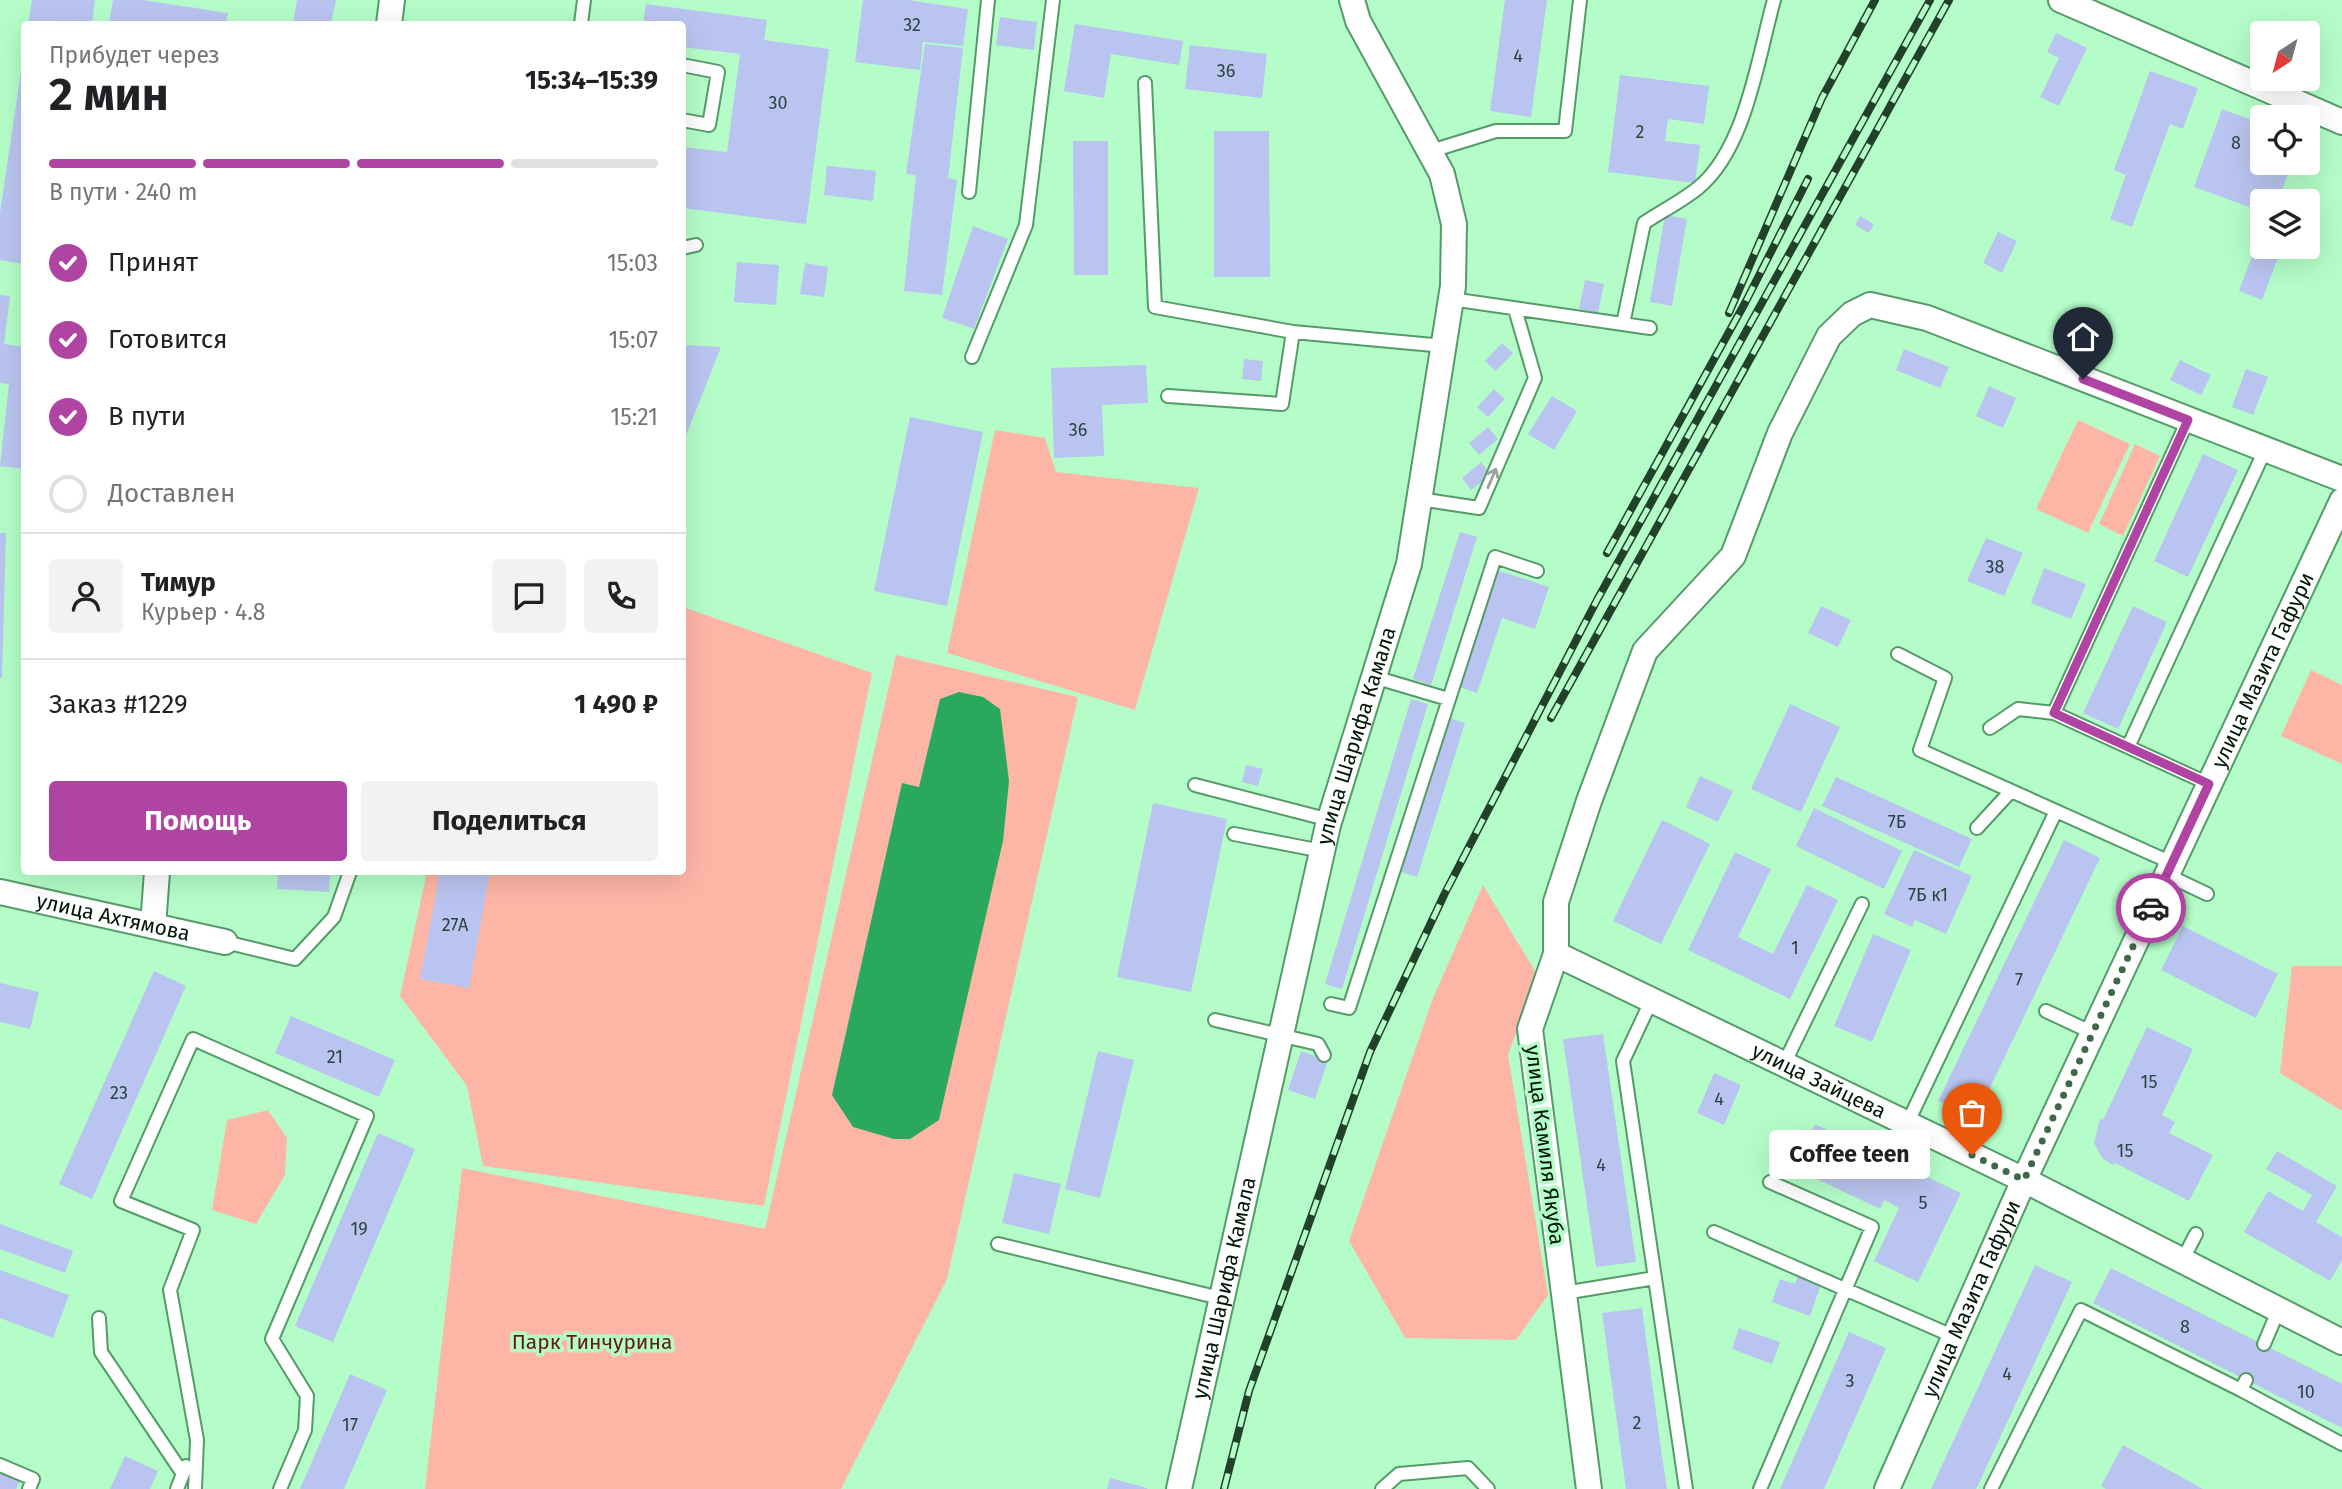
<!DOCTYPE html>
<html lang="ru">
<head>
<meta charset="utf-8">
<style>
	body { margin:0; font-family:"Fira Sans",sans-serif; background:#f2f2f2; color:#202124; height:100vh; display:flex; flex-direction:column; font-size:26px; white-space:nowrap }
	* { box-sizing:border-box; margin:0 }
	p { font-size:23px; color:#757577 }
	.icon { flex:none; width:38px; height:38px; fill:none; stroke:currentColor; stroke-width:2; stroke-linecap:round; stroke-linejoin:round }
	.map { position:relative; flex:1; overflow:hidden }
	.sheet { position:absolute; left:21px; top:21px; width:665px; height:854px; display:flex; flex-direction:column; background:#fff; border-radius:7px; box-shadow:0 7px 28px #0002 }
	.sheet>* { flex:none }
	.needle { width:46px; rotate:216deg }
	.tools { position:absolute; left:2250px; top:21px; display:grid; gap:14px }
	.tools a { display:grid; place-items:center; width:70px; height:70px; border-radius:7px; background:#fff; box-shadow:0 7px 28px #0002; font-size:35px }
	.pin { position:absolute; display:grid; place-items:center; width:60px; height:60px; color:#fff; margin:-72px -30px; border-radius:50% 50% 50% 0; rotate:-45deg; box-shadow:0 0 7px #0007 }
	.pin .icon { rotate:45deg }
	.courier { position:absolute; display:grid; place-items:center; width:70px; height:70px; margin:-35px; border:5px solid #b044a3; border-radius:50%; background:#fff; color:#222; box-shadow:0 2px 9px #0007 }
	.bubble { position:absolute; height:49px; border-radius:7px; background:#fff; box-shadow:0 7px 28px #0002; font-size:23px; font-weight:700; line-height:49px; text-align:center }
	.head em { font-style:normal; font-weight:700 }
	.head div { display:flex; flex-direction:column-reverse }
	.head { display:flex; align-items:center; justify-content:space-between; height:119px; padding:0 28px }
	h1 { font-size:46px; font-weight:700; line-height:52px }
	.bar { display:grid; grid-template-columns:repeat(4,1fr); gap:10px 7px; align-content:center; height:84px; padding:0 28px }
	.bar i { height:9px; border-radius:5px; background:#e0e0e0 }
	.bar .on { background:#b044a3 }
	.bar p { grid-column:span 4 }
	.line { display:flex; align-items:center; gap:18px; padding:0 28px; border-top:2px solid #e0e0e0 }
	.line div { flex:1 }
	.round { display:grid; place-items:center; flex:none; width:74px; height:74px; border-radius:7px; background:#f2f2f2 }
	ol { padding:0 28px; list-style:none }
	li { display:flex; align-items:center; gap:21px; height:77px }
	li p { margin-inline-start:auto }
	li .icon { padding:7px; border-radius:50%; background:#b044a3; color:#fff; stroke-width:4 }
	li:last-child { color:#757577 }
	li i { width:38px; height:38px; border:4px solid #e0e0e0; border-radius:50% }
	.cta { display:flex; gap:14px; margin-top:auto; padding:14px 28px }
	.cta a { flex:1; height:80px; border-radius:7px; background:#b044a3; color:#fff; font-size:28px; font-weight:700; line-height:80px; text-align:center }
	.cta a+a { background:#f2f2f2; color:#202124 }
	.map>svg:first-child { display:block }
</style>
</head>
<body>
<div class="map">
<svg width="2342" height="1489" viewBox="0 0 2342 1489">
	<rect width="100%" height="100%" fill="#b4fdc8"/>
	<path fill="#fdb6a6" d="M 2078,420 L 2130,444 L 2088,533 L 2036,509 Z
		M 995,430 L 1045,438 L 1056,472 L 1199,488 L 1135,710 L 947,653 Z
		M 2135,444 L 2160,456 L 2123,536 L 2099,524 Z
		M 683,607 L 872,673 L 764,1206 L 483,1166 L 467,1086 L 400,996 L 427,872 L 682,872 Z
		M 896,655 L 1078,697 L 947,1279 L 841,1489 L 425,1489 L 462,1168 L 765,1229 Z
		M 2311,670 L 2342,685 L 2342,764 L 2281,736 Z
		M 1483,885 L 1538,976 L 1508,1055 L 1548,1295 L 1516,1340 L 1405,1338 L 1349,1241 L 1433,998 Z
		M 2292,966 L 2342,966 L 2342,1111 L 2280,1073 Z
		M 268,1110 L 287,1138 L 285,1175 L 256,1224 L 212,1210 L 227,1120 Z"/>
	<path fill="#2aa95e" d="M 959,692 L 983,697 L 1000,709 L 1009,781 L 1003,841 L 939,1120 L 910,1139 L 894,1139 L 853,1127 L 832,1095 L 902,783 L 919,787 L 940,699 Z"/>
	<path fill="#b9c5f0" d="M 32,0 L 95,0 L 92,24 L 28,24 Z
		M 113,0 L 143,0 L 228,13 L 226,24 L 109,24 Z
		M 297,0 L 336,0 L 331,24 L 293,24 Z
		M 863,0 L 908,0 L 968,9 L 963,46 L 923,42 L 920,70 L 855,62 Z
		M 1505,0 L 1547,0 L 1531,117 L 1490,111 Z
		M 646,4 L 767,20 L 764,40 L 829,49 L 806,224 L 682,208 L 682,147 L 727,152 L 740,54 L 682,47 L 682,24 L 643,24 Z
		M 1000,17 L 1037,22 L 1034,50 L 996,45 Z
		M 1075,24 L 1183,41 L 1179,65 L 1111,54 L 1104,98 L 1064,91 Z
		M 2056,33 L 2087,48 L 2059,106 L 2040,97 L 2059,58 L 2047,52 Z
		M 925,44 L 963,48 L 948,178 L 957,180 L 942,295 L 904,291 L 916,175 L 906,174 Z
		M 1190,45 L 1267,54 L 1262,98 L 1185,89 Z
		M 23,58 L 24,59 L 24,264 L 0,260 L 0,213 Z
		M 2150,71 L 2198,88 L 2183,129 L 2170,124 L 2132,227 L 2110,219 L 2126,175 L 2114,170 Z
		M 1620,75 L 1709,86 L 1704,124 L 1668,119 L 1665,141 L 1700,145 L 1695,183 L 1608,172 Z
		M 2222,109 L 2263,124 L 2263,163 L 2308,163 L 2305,171 L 2291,166 L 2278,201 L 2263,201 L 2263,212 L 2194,187 Z
		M 1214,131 L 1269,131 L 1270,277 L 1214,277 Z
		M 1073,141 L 1108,141 L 1108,275 L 1074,275 Z
		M 827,166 L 876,171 L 873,201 L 824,195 Z
		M 1665,215 L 1687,219 L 1672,306 L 1650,302 Z
		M 1860,216 L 1874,224 L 1869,233 L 1855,225 Z
		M 973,226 L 1008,239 L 974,329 L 942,318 Z
		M 1998,232 L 2017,241 L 2002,273 L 1983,263 Z
		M 2259,237 L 2263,239 L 2263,247 L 2282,247 L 2262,300 L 2239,291 Z
		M 737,262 L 779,265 L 776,305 L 734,302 Z
		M 805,263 L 828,267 L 824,297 L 800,294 Z
		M 1585,280 L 1604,284 L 1598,313 L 1579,309 Z
		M 0,295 L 10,296 L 4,344 L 24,347 L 24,469 L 0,466 L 9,384 L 0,383 Z
		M 1502,343 L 1513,353 L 1496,371 L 1485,361 Z
		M 682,345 L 721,347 L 683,443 L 682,443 Z
		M 1904,349 L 1949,367 L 1940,388 L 1896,370 Z
		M 1244,359 L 1263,361 L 1261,381 L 1242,379 Z
		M 2180,360 L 2211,375 L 2201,395 L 2170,380 Z
		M 1146,365 L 1148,403 L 1102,405 L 1104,456 L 1054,458 L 1051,368 Z
		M 2246,369 L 2268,377 L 2253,415 L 2232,407 Z
		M 1989,386 L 2016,398 L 2003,428 L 1976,416 Z
		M 1494,389 L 1505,399 L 1488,417 L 1477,407 Z
		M 1552,396 L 1577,411 L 1554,450 L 1528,434 Z
		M 910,417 L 983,432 L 947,606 L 874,591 Z
		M 1488,427 L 1498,439 L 1479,455 L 1469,443 Z
		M 2203,454 L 2238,470 L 2188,577 L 2154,561 Z
		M 1481,462 L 1491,475 L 1471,490 L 1462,478 Z
		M 1460,532 L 1477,537 L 1431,685 L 1413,679 Z
		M 0,533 L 6,533 L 2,678 L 0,678 Z
		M 1986,538 L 2023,553 L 2004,596 L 1967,581 Z
		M 2044,568 L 2086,584 L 2071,619 L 2031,603 Z
		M 1497,570 L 1549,587 L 1535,629 L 1502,618 L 1477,693 L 1457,686 Z
		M 1821,606 L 1851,620 L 1838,647 L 1808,633 Z
		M 2133,606 L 2167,622 L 2118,729 L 2083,713 Z
		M 1411,699 L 1428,704 L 1342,989 L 1325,984 Z
		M 1790,704 L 1840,727 L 1801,812 L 1751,789 Z
		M 1446,717 L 1465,723 L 1417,877 L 1398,871 Z
		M 1246,765 L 1263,769 L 1258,786 L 1242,782 Z
		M 1700,776 L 1733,791 L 1718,822 L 1686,807 Z
		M 1836,777 L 1972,839 L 1959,867 L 1822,806 Z
		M 1153,803 L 1227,819 L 1191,992 L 1117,977 Z
		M 1814,808 L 1902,851 L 1884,889 L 1796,846 Z
		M 1662,820 L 1710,844 L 1661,944 L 1613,921 Z
		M 2064,840 L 2100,858 L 1975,1119 L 1938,1101 Z
		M 1914,850 L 1972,876 L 1946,934 L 1915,920 L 1912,927 L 1884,914 Z
		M 1735,852 L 1771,869 L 1738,937 L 1773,954 L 1807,885 L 1838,900 L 1790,999 L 1688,950 Z
		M 278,872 L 330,872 L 329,892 L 277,889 Z
		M 440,872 L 490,872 L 469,988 L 420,979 Z
		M 2183,926 L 2278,974 L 2256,1018 L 2161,970 Z
		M 1873,934 L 1911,950 L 1872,1042 L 1834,1026 Z
		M 154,971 L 186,986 L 92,1199 L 59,1184 Z
		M 0,983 L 39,992 L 30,1029 L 0,1022 Z
		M 291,1016 L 395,1060 L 379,1097 L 275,1053 Z
		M 2147,1027 L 2193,1049 L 2162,1115 L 2175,1122 L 2169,1133 L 2213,1155 L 2189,1201 L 2115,1163 L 2113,1165 L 2102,1158 L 2094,1143 L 2100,1119 L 2103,1120 Z
		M 1603,1034 L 1636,1262 L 1596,1267 L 1563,1039 Z
		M 1098,1051 L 1134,1060 L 1100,1198 L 1065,1189 Z
		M 1301,1051 L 1328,1060 L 1315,1099 L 1288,1090 Z
		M 1714,1073 L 1741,1085 L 1724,1125 L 1697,1113 Z
		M 1815,1124 L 1961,1193 L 1918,1282 L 1874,1261 L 1899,1208 L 1884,1200 L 1880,1209 L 1794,1168 Z
		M 378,1133 L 415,1149 L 333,1342 L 295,1326 Z
		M 2277,1151 L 2337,1186 L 2316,1222 L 2342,1237 L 2342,1260 L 2330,1281 L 2244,1232 L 2268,1191 L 2303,1211 L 2312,1195 L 2266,1169 Z
		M 1014,1173 L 1061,1184 L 1049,1234 L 1002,1223 Z
		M 0,1224 L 73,1251 L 65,1273 L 0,1249 Z
		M 2035,1265 L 2072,1282 L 1979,1483 L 1976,1489 L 1931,1489 Z
		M 2111,1268 L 2342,1384 L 2342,1428 L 2093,1303 Z
		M 0,1270 L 69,1295 L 53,1338 L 0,1318 Z
		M 1798,1276 L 1821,1284 L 1810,1316 L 1772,1302 L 1780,1279 L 1795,1284 Z
		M 1642,1308 L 1662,1456 L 1667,1489 L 1626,1489 L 1602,1313 Z
		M 1739,1328 L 1780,1342 L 1772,1364 L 1732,1349 Z
		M 1849,1332 L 1886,1348 L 1824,1489 L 1780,1489 Z
		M 350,1374 L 387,1390 L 344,1489 L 300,1489 Z
		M 2123,1445 L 2203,1489 L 2106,1489 L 2101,1486 Z
		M 125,1456 L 158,1471 L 150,1489 L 110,1489 Z
		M 0,1470 L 21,1479 L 16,1489 L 0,1489 Z
		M 1110,1478 L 1147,1488 L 1147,1489 L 1107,1489 Z"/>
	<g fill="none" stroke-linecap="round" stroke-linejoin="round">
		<g stroke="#559b6a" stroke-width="16">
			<path id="service" d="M 581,24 L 584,0
				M 682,65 L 718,72 L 709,125 L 682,120
				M 1145,83 L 1155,307 L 1293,332 L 1444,346
				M 1431,151 L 1496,131 L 1565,131 L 1580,0
				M 969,192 L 988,0
				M 682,248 L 696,245
				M 1451,299 L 1650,328
				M 1623,324 L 1644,223 C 1662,211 1682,201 1698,188 C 1746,149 1758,57 1774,0
				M 972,357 L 1026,225 L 1053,0
				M 1168,396 L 1282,404 L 1293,332
				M 2188,420 L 2054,713 L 2209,784
				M 1419,499 L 1479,508 L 1535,378 L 1515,309
				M 1898,654 L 1945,678 L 1920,750 L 2172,863
				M 1374,677 L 1448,699
				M 1990,728 L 2018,709 L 2054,713
				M 2128,747 L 2265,450
				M 1195,785 L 1330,820
				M 1977,828 L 2011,791
				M 1234,834 L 1322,851
				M 2167,875 L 2207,894
				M 225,942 L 295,959 L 334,917 L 350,872
				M 1652,999 L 1623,1061 L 1686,1489
				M 1331,1004 L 1349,1008 L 1495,557 L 1537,571
				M 2046,1011 L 2093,1033
				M 1215,1020 L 1318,1044 L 1324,1055
				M 1784,1064 L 1862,904
				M 1907,1124 L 2056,811
				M 1714,1232 L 1955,1337
				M 998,1244 L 1224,1299
				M 2182,1261 L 2196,1234
				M 1564,1293 L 1655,1278
				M 99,1318 L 101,1352 L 183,1474
				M 2264,1344 L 2278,1311
				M 2246,1380 L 2241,1390 L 2342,1444
				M 0,1465 L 33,1479 L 29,1489
				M 177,1489 L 186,1466
				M 195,1489 L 197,1440 L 170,1290 L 193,1230 L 121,1201 L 193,1039 L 367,1116 L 272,1339 L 307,1396 L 305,1430 L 280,1489
				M 1382,1489 L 1399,1474 L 1468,1468 L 1488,1489
				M 1760,1489 L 1872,1227 L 1770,1182
				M 1991,1489 L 2081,1310 L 2241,1390"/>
		</g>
		<g stroke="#559b6a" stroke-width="28">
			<g id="minor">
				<path d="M 2061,0 L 2342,122"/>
				<path d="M 389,24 L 392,0"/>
				<path id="s1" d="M 0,892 L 225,942"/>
				<path d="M 153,926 L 157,872"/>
				<path id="s2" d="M 1556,954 L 2024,1180 L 2342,1342"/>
				<path id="s3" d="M 1179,1489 L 1328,825 L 1409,564 L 1453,286 L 1454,224 L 1442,174 L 1358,21 L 1352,0"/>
				<path d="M 1589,1489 L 1530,1029 L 1556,954 L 1556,902 L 1589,801 L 1645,651 L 1733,556 L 1780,433 L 1829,336 L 1852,314 L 1870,305 L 1927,318 L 2342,479"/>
				<path id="s4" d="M 1887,1489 L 2024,1180 L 2342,501"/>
			</g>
		</g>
		<use href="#service" stroke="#fff" stroke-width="12"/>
		<use href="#minor" stroke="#fff" stroke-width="24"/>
		<g stroke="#21412a" stroke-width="8">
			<path id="rail" d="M 1729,313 L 1822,98 L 1875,0
				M 1607,553 L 1745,303 L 1808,179
				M 1551,718 L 1949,0
				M 1224,1489 L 1249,1391 L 1370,1052 L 1445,893 L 1597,600 L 1930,0"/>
		</g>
		<use href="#rail" stroke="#b4fdc8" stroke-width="5" stroke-dasharray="16" stroke-linecap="butt"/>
	</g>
	<defs><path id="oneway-shaft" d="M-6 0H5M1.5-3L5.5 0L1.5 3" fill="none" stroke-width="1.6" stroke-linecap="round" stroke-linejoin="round" transform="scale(1.75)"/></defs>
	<use stroke="#99a29b" href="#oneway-shaft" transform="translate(1492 478) rotate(-67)"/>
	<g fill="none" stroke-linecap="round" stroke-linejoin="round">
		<path stroke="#3f684a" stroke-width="7" stroke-dasharray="0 12.6" d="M 1972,1155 L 2024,1180 L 2151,908"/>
		<path stroke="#b044a3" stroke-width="9" d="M 2083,379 L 2188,420 L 2054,713 L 2209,784 L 2151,908"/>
	</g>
	<g text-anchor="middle" stroke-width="7" stroke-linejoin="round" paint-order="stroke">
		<g font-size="18" fill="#2e4240">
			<text x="912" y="31">32</text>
			<text x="1518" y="62">4</text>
			<text x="1226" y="77">36</text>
			<text x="778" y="109">30</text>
			<text x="1640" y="138">2</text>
			<text x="2236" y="149">8</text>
			<text x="1078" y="436">36</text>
			<text x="1995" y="573">38</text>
			<text x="1897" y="828">7Б</text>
			<text x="1928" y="901">7Б к1</text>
			<text x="455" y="931">27А</text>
			<text x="1795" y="954">1</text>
			<text x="2019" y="986">7</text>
			<text x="335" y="1063">21</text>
			<text x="2149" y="1088">15</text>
			<text x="119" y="1099">23</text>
			<text x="1719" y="1105">4</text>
			<text x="2125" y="1157">15</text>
			<text x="1601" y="1171">4</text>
			<text x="1923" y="1209">5</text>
			<text x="359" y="1235">19</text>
			<text x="2185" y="1333">8</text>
			<text x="2007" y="1380">4</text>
			<text x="1850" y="1387">3</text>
			<text x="2306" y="1398">10</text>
			<text x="1637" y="1429">2</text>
			<text x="350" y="1431">17</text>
		</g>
		<g font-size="21" fill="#001706" stroke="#b4fdc8">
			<text dy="7" stroke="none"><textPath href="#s4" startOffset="901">улица Мазита Гафури</textPath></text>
			<text dy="7" stroke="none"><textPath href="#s3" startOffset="774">улица Шарифа Камала</textPath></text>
			<text dy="7" stroke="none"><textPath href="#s1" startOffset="116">улица Ахтямова</textPath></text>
			<text dy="7" stroke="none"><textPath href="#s2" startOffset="292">улица Зайцева</textPath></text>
			<text transform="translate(1545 1145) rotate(83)" y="7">улица Камиля Якуба</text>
			<text dy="7" stroke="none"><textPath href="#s3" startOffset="206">улица Шарифа Камала</textPath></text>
			<text dy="7" stroke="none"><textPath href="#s4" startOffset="208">улица Мазита Гафури</textPath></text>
		</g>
		<g font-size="21" fill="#661a0d" stroke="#b4fdc8">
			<text x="592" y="1349">Парк Тинчурина</text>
		</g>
	</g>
</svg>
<div class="tools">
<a><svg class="needle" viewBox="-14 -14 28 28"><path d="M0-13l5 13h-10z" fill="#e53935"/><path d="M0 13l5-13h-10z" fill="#757577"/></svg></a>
<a><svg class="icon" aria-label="locate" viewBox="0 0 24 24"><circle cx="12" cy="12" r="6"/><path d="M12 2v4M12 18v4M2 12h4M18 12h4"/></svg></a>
<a><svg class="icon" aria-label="layers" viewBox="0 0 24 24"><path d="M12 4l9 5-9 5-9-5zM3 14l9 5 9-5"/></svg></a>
</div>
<div class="pin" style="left:1972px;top:1155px;background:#ea580c"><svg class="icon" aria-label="bag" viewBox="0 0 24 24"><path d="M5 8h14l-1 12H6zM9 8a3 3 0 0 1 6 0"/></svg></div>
<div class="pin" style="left:2083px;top:379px;background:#1f2937"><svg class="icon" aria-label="home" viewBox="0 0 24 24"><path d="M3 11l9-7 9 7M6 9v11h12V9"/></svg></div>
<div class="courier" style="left:2151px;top:908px"><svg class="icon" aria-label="car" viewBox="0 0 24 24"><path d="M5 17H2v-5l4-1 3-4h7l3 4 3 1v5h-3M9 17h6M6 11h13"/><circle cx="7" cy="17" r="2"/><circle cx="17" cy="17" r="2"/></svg></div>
<div class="bubble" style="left:1769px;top:1130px;width:161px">Coffee teen</div>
<section class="sheet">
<div class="head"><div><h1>2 мин</h1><p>Прибудет через</p></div><em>15:34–15:39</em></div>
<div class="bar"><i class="on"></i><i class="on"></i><i class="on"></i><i></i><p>В пути · 240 m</p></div>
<ol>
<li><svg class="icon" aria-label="check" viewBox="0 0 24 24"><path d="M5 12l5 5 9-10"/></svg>Принят<p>15:03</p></li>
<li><svg class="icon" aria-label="check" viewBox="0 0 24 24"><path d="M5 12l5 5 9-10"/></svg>Готовится<p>15:07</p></li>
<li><svg class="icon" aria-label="check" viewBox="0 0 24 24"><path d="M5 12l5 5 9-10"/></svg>В пути<p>15:21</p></li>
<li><i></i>Доставлен</li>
</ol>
<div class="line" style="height:126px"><a class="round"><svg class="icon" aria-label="person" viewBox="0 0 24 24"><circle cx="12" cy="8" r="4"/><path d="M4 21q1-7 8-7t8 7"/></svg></a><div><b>Тимур</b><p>Курьер · 4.8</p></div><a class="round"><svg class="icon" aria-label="chat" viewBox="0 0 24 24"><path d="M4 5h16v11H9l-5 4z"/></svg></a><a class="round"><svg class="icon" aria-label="phone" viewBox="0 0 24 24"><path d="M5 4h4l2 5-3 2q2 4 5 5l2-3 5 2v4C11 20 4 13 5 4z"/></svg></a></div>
<div class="line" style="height:91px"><div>Заказ #1229</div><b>1 490 ₽</b></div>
<div class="cta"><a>Помощь</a><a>Поделиться</a></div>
</section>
</div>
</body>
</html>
